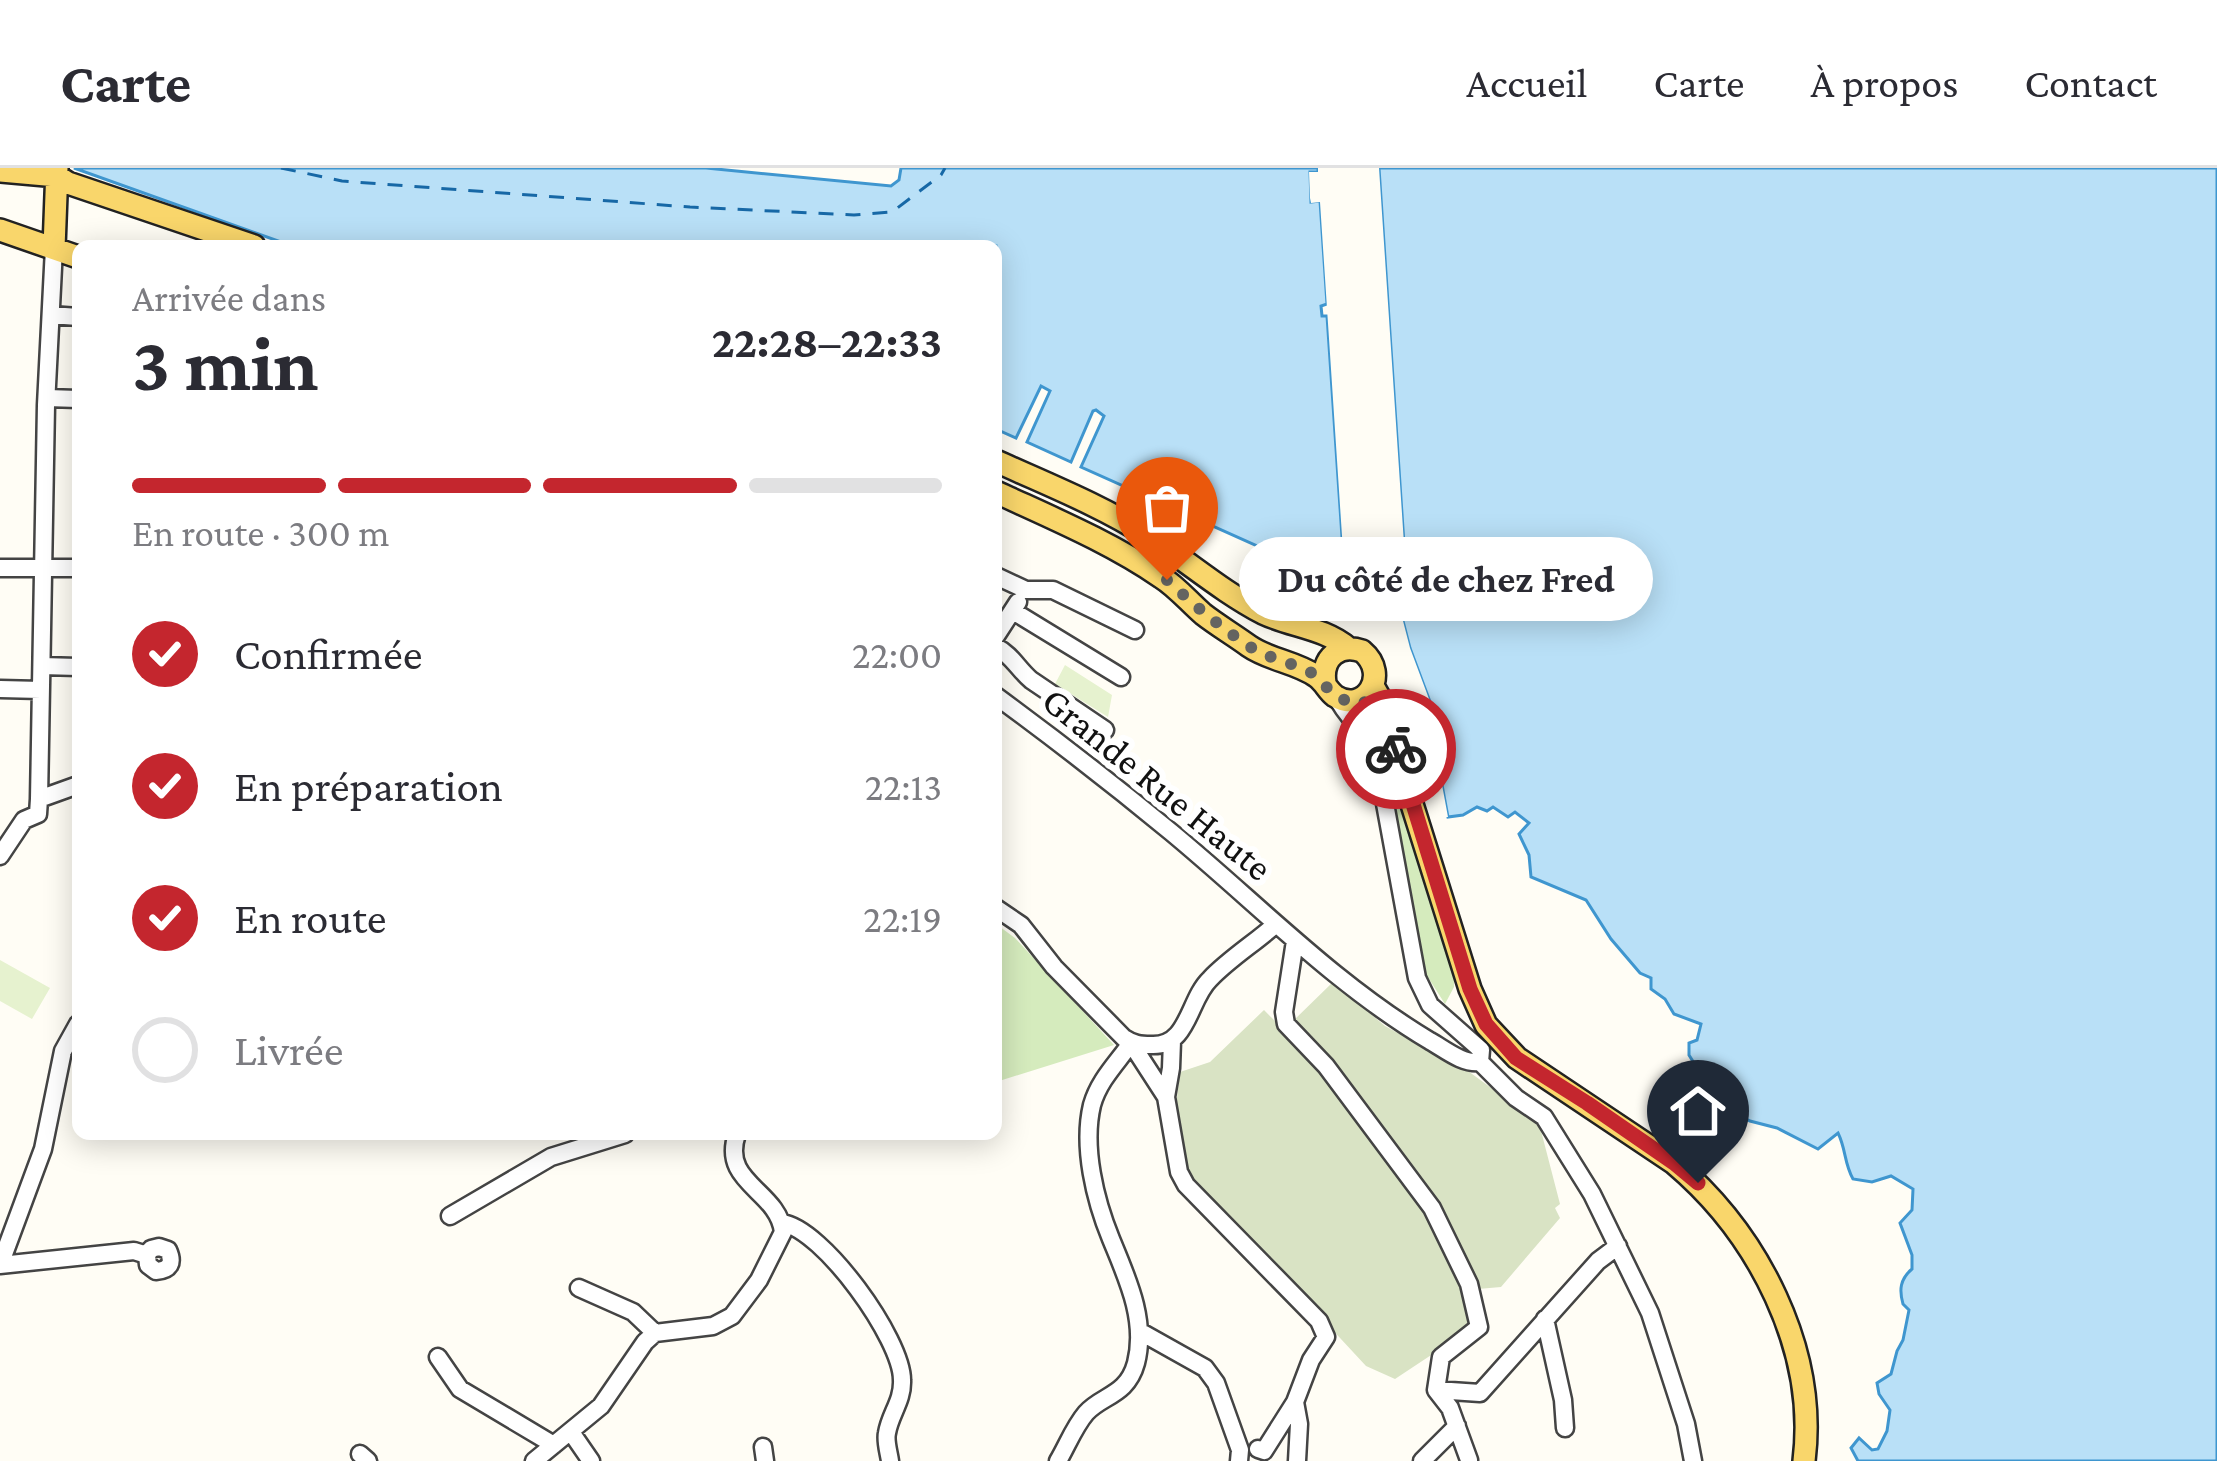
<!DOCTYPE html>
<html lang="fr">
<head>
<meta charset="utf-8">
<style>
	body { margin:0; font-family:"Crimson Pro",serif; background:#f7f7f7; color:#2b2b33; height:100vh; display:flex; flex-direction:column; font-size:45px; white-space:nowrap }
	* { box-sizing:border-box; margin:0 }
	p { font-size:39px; color:#7c7c81 }
	.icon { flex:none; width:66px; height:66px; fill:none; stroke:currentColor; stroke-width:2; stroke-linecap:round; stroke-linejoin:round }
	.map { position:relative; flex:1; overflow:hidden }
	.drawer { position:absolute; left:72px; top:72px; width:930px; height:900px; display:flex; flex-direction:column; background:#fff; border-radius:18px; box-shadow:0 6px 30px #0003 }
	.drawer>* { flex:none }
	.pin { position:absolute; display:grid; place-items:center; width:102px; height:102px; color:#fff; margin:-123px -51px; border-radius:50% 50% 50% 0; rotate:-45deg; box-shadow:0 0 12px #0007 }
	.pin .icon { rotate:45deg }
	.courier { position:absolute; display:grid; place-items:center; width:120px; height:120px; margin:-60px; border:9px solid #c4262e; border-radius:50%; background:#fff; color:#222; box-shadow:0 3px 15px #0007 }
	.bubble { position:absolute; height:84px; border-radius:42px; background:#fff; box-shadow:0 6px 30px #0003; font-size:39px; font-weight:700; line-height:84px; text-align:center }
	.summary em { font-style:normal; font-weight:700 }
	.summary div { display:flex; flex-direction:column-reverse }
	.summary { display:flex; align-items:center; justify-content:space-between; height:204px; padding:0 60px }
	h1 { font-size:78px; font-weight:700; line-height:90px }
	.bar { display:grid; grid-template-columns:repeat(4,1fr); gap:18px 12px; align-content:center; height:144px; padding:0 60px }
	.bar i { height:15px; border-radius:9px; background:#e1e1e2 }
	.bar .on { background:#c4262e }
	.bar p { grid-column:span 4 }
	ol { padding:0 60px; list-style:none }
	li { display:flex; align-items:center; gap:36px; height:132px }
	li p { margin-inline-start:auto }
	li .icon { padding:12px; border-radius:50%; background:#c4262e; color:#fff; stroke-width:4 }
	li:last-child { color:#7c7c81 }
	li i { width:66px; height:66px; border:6px solid #e1e1e2; border-radius:50% }
	header { display:flex; align-items:center; gap:72px; box-sizing:border-box; height:168px; padding:0 60px; background:#fff; border-bottom:3px solid #e1e1e2 }
	header strong { font-size:57px }
	nav { display:flex; gap:66px; margin-inline-start:auto; font-size:42px }
	.map>svg:first-child { display:block }
</style>
</head>
<body>
<header>
<strong>Carte</strong>
<nav><a>Accueil</a><a>Carte</a><a>À propos</a><a>Contact</a></nav>
</header>
<div class="map">
<svg width="2217" height="1293" viewBox="0 0 2217 1293">
	<rect width="100%" height="100%" fill="#fffdf5"/>
	<path fill="#d5ebbd" d="M 1387,614 L 1397,615 L 1454,803 L 1454,819 L 1445,836 L 1424,803 L 1397,649 Z
		M 996,756 L 1015,770 L 1114,877 L 996,914 Z"/>
	<path fill="#d9e3c4" d="M 1333,814 L 1385,858 L 1468,903 L 1539,955 L 1560,1036 L 1555,1040 L 1560,1050 L 1501,1119 L 1478,1121 L 1472,1108 L 1292,854 Z
		M 1264,842 L 1322,901 L 1425,1040 L 1466,1119 L 1475,1158 L 1395,1211 L 1366,1198 L 1188,1006 L 1176,938 L 1180,904 L 1210,894 Z"/>
	<path fill="#e6f2cf" d="M 1065,497 L 1112,527 L 1108,549 L 1055,516 Z
		M 0,792 L 50,820 L 32,851 L 0,833 Z"/>
	<path fill="#b9e0f7" stroke="#3f96cf" stroke-width="3" d="M 74,0 L 706,0 L 891,18 L 899,12 L 901,0 L 1318,0 L 1318,4 L 1310,4 L 1311,34 L 1320,33 L 1327,136 L 1321,138 L 1322,148 L 1327,148 L 1343,384 L 1293,394 L 1081,299 L 1104,248 L 1096,242 L 1093,243 L 1071,294 L 1027,274 L 1050,223 L 1041,218 L 1016,270 L 996,261 L 996,78 L 292,78 Z
		M 1379,0 L 2217,0 L 2217,1293 L 1858,1293 L 1851,1280 L 1859,1270 L 1872,1282 L 1878,1281 L 1887,1263 L 1890,1242 L 1879,1226 L 1877,1215 L 1891,1206 L 1897,1183 L 1903,1172 L 1909,1142 L 1903,1136 C 1899,1122 1900,1111 1912,1101 L 1912,1087 L 1900,1055 L 1912,1042 L 1913,1021 L 1891,1008 L 1872,1014 L 1853,1011 C 1844,995 1846,981 1838,965 L 1818,981 L 1777,960 L 1750,953 L 1726,940 L 1712,924 L 1689,887 L 1689,875 L 1697,872 L 1701,856 L 1674,846 L 1665,831 L 1651,821 L 1651,810 L 1640,805 L 1611,771 L 1586,732 L 1531,709 L 1529,687 L 1519,666 L 1529,655 L 1515,644 L 1508,649 L 1493,639 L 1487,643 L 1477,639 L 1463,647 L 1448,649 L 1435,579 L 1432,539 L 1410,480 L 1402,449 L 1408,436 Z"/>
	<path fill="#fffdf5" d="M 1318,0 L 1324,0 L 1323,8 L 1315,10 L 1316,28 L 1322,28 L 1326,33 L 1333,137 L 1328,142 L 1333,148 L 1348,388 L 1347,383 L 1343,383 L 1320,34 L 1311,35 L 1310,30 L 1309,4 L 1318,4 Z
		M 1373,0 L 1379,0 L 1408,436 L 1402,449 L 1410,480 L 1432,539 L 1435,579 L 1448,649 L 1442,649 L 1440,639 L 1429,579 L 1426,540 L 1404,482 L 1396,450 L 1402,435 Z"/>
	<g fill="none" stroke-linecap="round" stroke-linejoin="round">
		<path stroke="#1768a6" stroke-width="3" stroke-dasharray="15 12" stroke-linecap="butt" d="M 281,0 L 342,13 L 690,39 L 854,47 L 892,44 L 941,7 L 945,0"/>
		<g stroke="#444" stroke-width="21">
			<path id="minor" d="M 51,147 L 78,149
				M 47,230 L 78,231
				M 0,400 L 78,400
				M 996,408 L 1026,422 L 1053,422 L 1135,462
				M 1013,443 L 1121,509
				M 996,468 L 1018,434
				M 996,479 C 1012,487 1017,500 1031,512 L 1105,562
				M 42,498 L 78,499
				M 0,521 L 41,522
				M 996,528 C 1056,572 1114,617 1171,664 C 1258,736 1333,815 1430,873 C 1446,882 1462,896 1480,894 L 1516,930 L 1544,949 L 1592,1026 L 1650,1145 L 1686,1256 L 1693,1293
				M 1336,528 C 1346,549 1363,561 1375,581 L 1417,810 L 1430,837 L 1481,882 L 1480,894
				M 39,631 L 78,617
				M 0,688 L 24,652 L 38,646 L 39,631 L 46,237 L 54,80
				M 996,740 L 1021,757 L 1054,799 L 1124,870 C 1133,876 1140,877 1151,877 C 1189,879 1188,832 1210,811 C 1230,790 1255,775 1276,756
				M 1295,773 L 1284,844 L 1286,856 L 1326,898 L 1432,1040 L 1469,1116 L 1479,1159 L 1441,1189 L 1436,1222 L 1480,1225 L 1598,1093 L 1618,1078
				M 78,856 L 63,883 L 43,981 L 0,1097 L 134,1083 L 147,1087 L 151,1081 L 159,1079 L 168,1082 C 174,1095 170,1102 156,1103 L 148,1097 L 147,1087
				M 1172,873 L 1171,900 L 1166,929 L 1179,1004 L 1186,1017 L 1319,1153 L 1326,1169 L 1311,1192 L 1295,1234 L 1264,1283 L 1258,1281
				M 1131,875 L 1166,929
				M 450,1048 L 551,989 L 625,966
				M 782,1055 C 823,1061 902,1171 902,1212 C 903,1233 890,1246 887,1265 C 885,1273 889,1285 890,1293
				M 579,1120 L 633,1144 L 655,1165
				M 1545,1151 L 1563,1232 L 1565,1260
				M 1139,1163 L 1205,1200 L 1216,1215 L 1240,1282 L 1239,1293
				M 438,1189 L 460,1221 L 554,1277
				M 1436,1222 L 1450,1240 L 1469,1292
				M 1295,1234 L 1299,1256 L 1297,1293
				M 571,1264 L 591,1293
				M 763,1279 L 765,1293
				M 360,1286 L 368,1293
				M 534,1293 L 601,1238 L 645,1174 L 655,1165 L 713,1158 L 732,1148 L 759,1112 L 783,1064 C 778,1022 720,1015 737,966
				M 1058,1293 C 1067,1278 1074,1259 1086,1245 C 1102,1227 1127,1228 1136,1195 C 1147,1152 1127,1110 1111,1071 C 1095,1032 1082,979 1092,937 C 1099,912 1117,895 1131,875
				M 1422,1293 L 1457,1258"/>
		</g>
		<g stroke="#222" stroke-width="26">
			<path id="major" d="M 0,3 L 57,8 L 68,15 L 254,78
				M 0,62 L 78,89
				M 54,80 L 57,0
				M 996,293 C 1046,316 1100,337 1147,367 C 1186,392 1221,423 1263,445 C 1290,458 1325,460 1348,480
				M 996,324 C 1052,350 1110,374 1161,409 C 1177,419 1189,434 1203,446 C 1217,457 1234,467 1249,478 C 1269,492 1296,494 1316,508 C 1325,514 1327,522 1335,528 C 1364,547 1391,507 1362,483 C 1339,475 1321,490 1325,515
				M 1373,518 L 1390,548 L 1411,633 L 1470,821 L 1486,857 L 1517,890 L 1674,995 C 1758,1066 1818,1181 1804,1293"/>
		</g>
		<use href="#minor" stroke="#fff" stroke-width="16"/>
		<use href="#major" stroke="#f9d66b" stroke-width="21"/>
	</g>
	<g fill="none" stroke-linecap="round" stroke-linejoin="round">
		<path stroke="#646461" stroke-width="12" stroke-dasharray="0 21.6" d="M 1167,412 C 1193,436 1219,458 1249,478 C 1267,490 1290,494 1310,504 C 1323,511 1327,523 1338,529 C 1352,536 1341,528 1356,531 C 1377,535 1390,564 1396,581"/>
		<path stroke="#c4262e" stroke-width="15" d="M 1396,581 L 1470,821 L 1486,856 L 1516,890 L 1587,935 L 1674,995 L 1698,1015"/>
	</g>
	<g text-anchor="middle" stroke-width="12" stroke-linejoin="round" paint-order="stroke">
		<g font-size="39" fill="#111" stroke="#fff">
			<text transform="translate(1158 615) rotate(39)" y="14">Grande Rue Haute</text>
		</g>
	</g>
</svg>
<div class="pin" style="left:1167px;top:412px;background:#ea580c"><svg class="icon" aria-label="bag" viewBox="0 0 24 24"><path d="M5 8h14l-1 12H6zM9 8a3 3 0 0 1 6 0"/></svg></div>
<div class="pin" style="left:1698px;top:1015px;background:#1f2937"><svg class="icon" aria-label="home" viewBox="0 0 24 24"><path d="M3 11l9-7 9 7M6 9v11h12V9"/></svg></div>
<div class="courier" style="left:1396px;top:581px"><svg class="icon" aria-label="bike" viewBox="0 0 24 24"><circle cx="6" cy="16" r="4"/><circle cx="18" cy="16" r="4"/><path d="M6 16l4-8h5l3 8M10 8l3 8H6M13 5h3"/></svg></div>
<div class="bubble" style="left:1239px;top:369px;width:414px">Du côté de chez Fred</div>
<section class="drawer">
<div class="summary"><div><h1>3 min</h1><p>Arrivée dans</p></div><em>22:28–22:33</em></div>
<div class="bar"><i class="on"></i><i class="on"></i><i class="on"></i><i></i><p>En route · 300 m</p></div>
<ol>
<li><svg class="icon" aria-label="check" viewBox="0 0 24 24"><path d="M5 12l5 5 9-10"/></svg>Confirmée<p>22:00</p></li>
<li><svg class="icon" aria-label="check" viewBox="0 0 24 24"><path d="M5 12l5 5 9-10"/></svg>En préparation<p>22:13</p></li>
<li><svg class="icon" aria-label="check" viewBox="0 0 24 24"><path d="M5 12l5 5 9-10"/></svg>En route<p>22:19</p></li>
<li><i></i>Livrée</li>
</ol>
</section>
</div>
</body>
</html>
